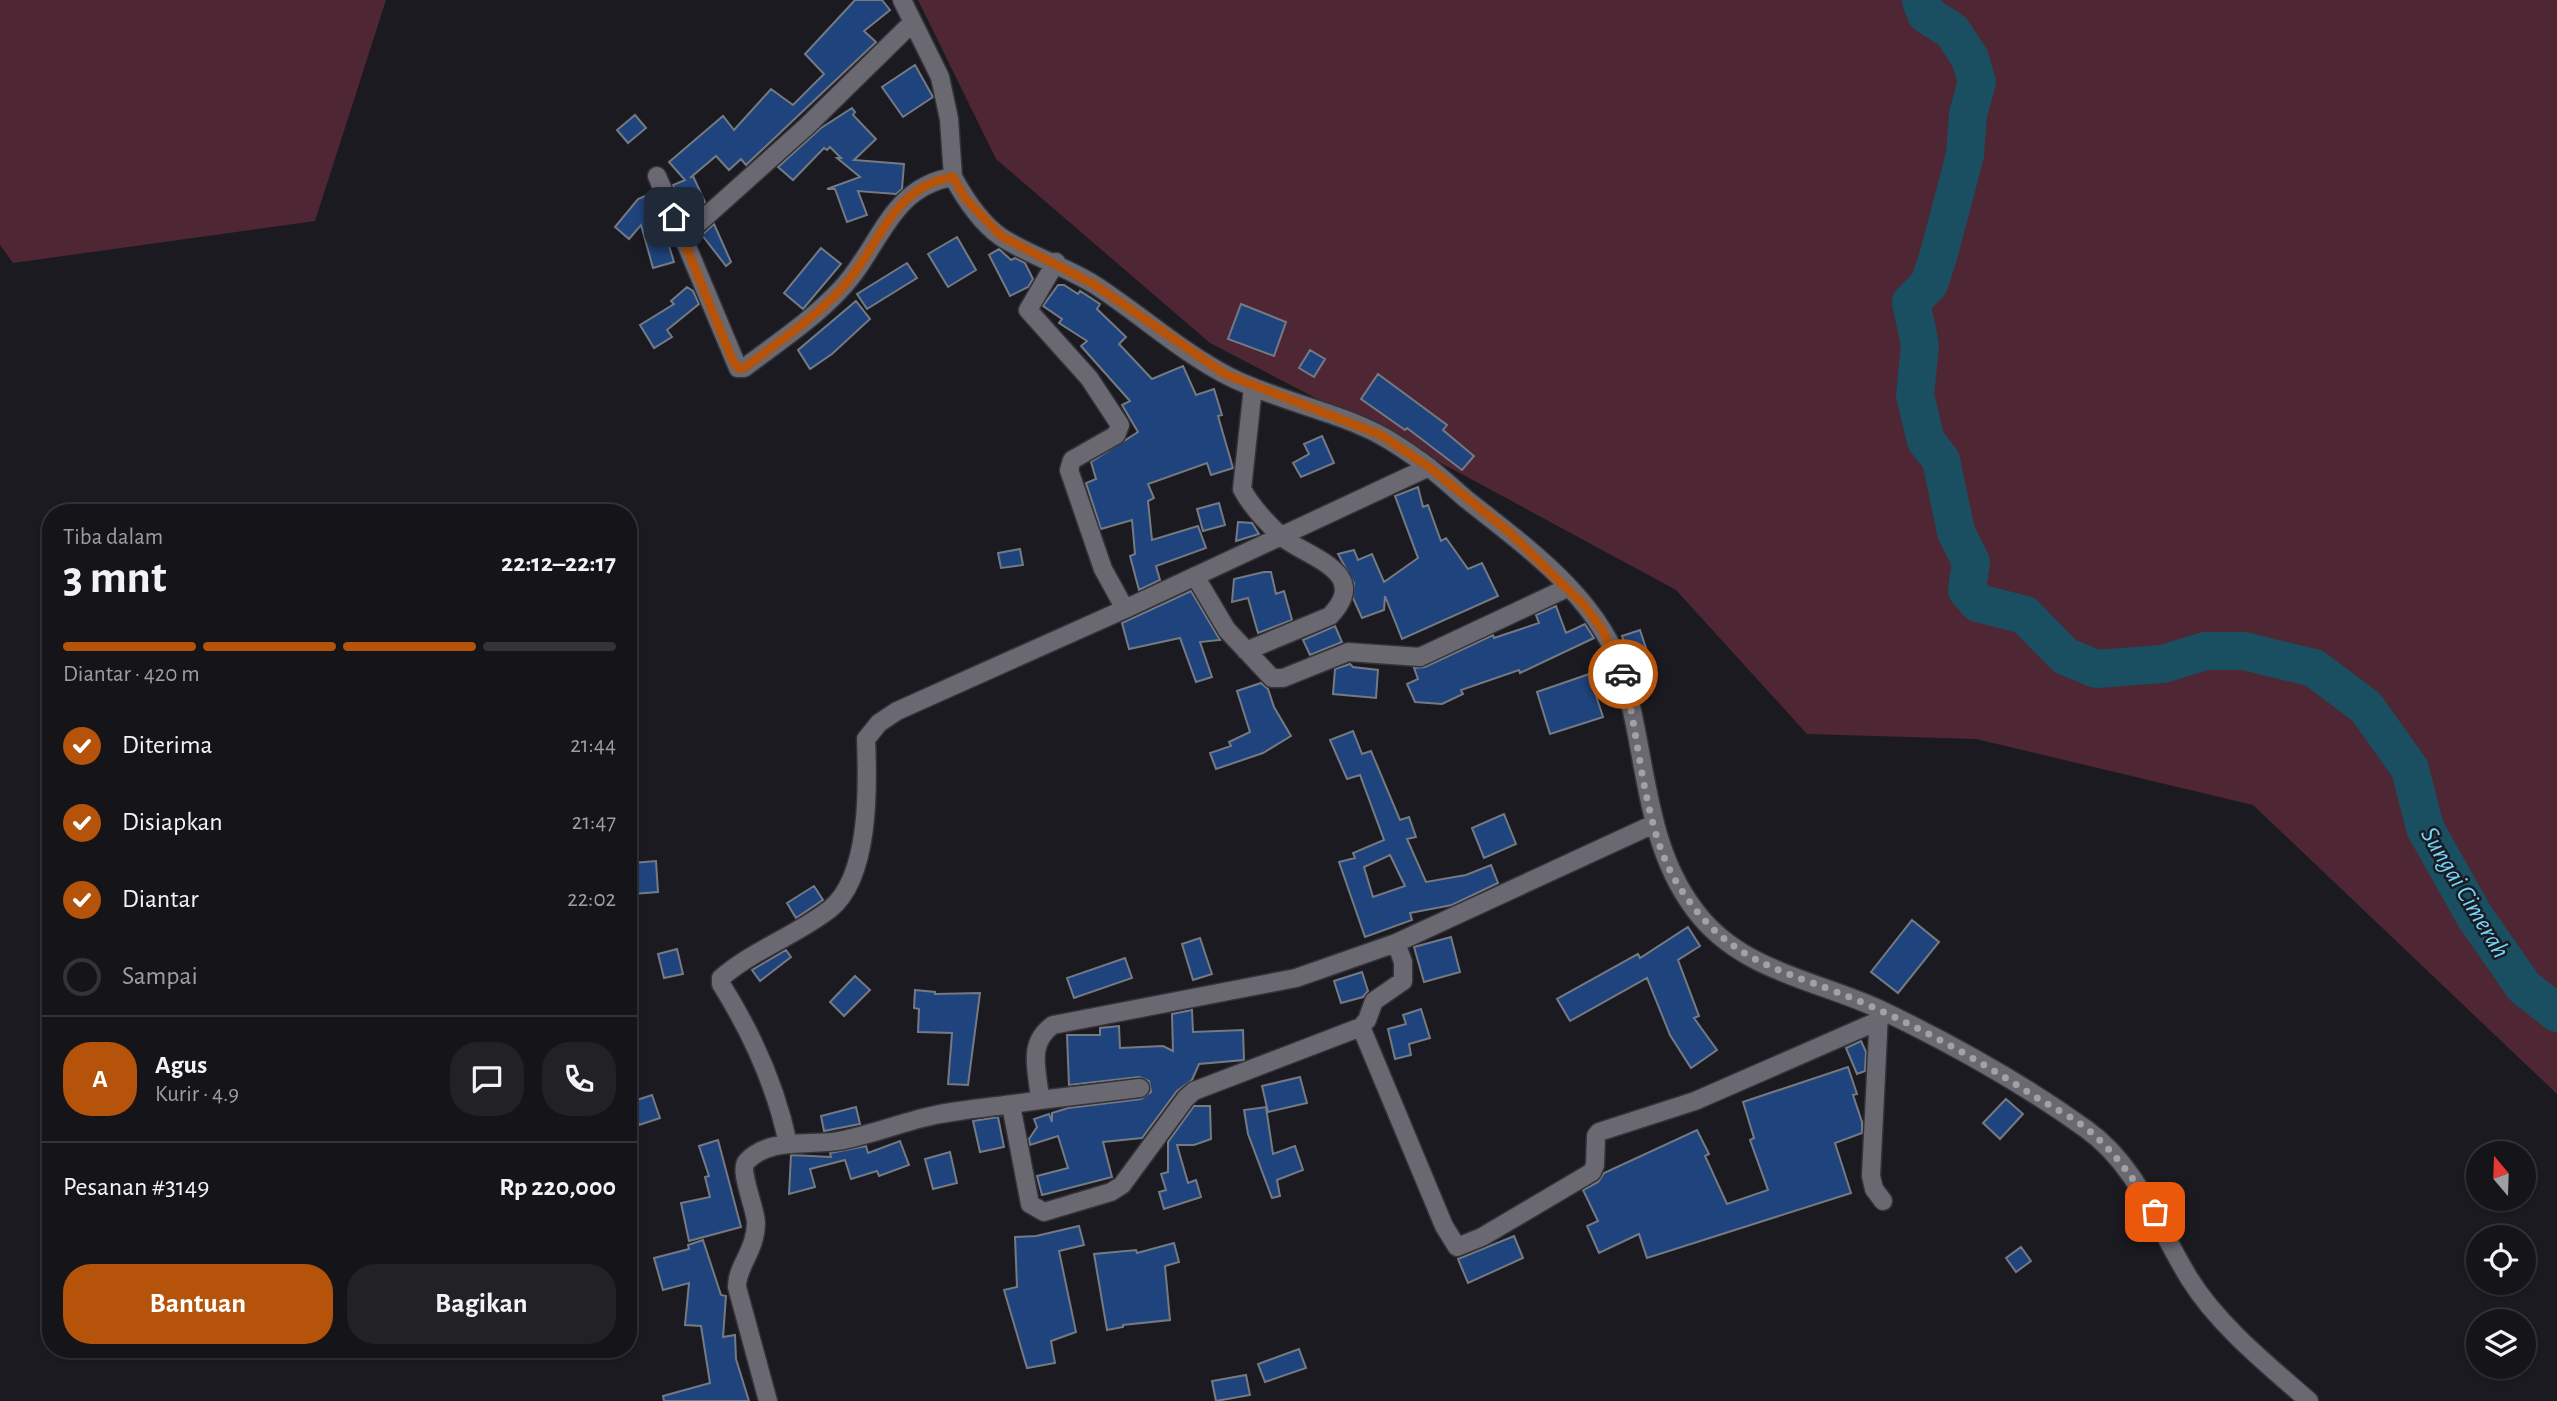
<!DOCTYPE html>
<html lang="id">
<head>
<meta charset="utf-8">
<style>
	body { margin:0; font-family:"Alegreya Sans",sans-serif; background:#212126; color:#f1f3f6; height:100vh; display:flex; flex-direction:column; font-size:26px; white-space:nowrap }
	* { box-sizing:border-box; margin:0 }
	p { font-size:23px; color:#9d9ea2 }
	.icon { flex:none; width:38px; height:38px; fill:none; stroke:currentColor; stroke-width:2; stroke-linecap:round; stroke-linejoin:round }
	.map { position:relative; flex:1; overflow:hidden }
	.drawer { position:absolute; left:42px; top:504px; width:595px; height:854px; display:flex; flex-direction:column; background:#141419; border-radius:28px; box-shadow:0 2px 5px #0004,0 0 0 2px #333338 }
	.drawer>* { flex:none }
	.needle { width:46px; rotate:341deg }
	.tools { position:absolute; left:2466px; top:1141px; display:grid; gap:14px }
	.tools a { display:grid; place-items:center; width:70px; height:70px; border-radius:50%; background:#141419; box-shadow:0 2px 5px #0004,0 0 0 2px #333338; font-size:35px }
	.pin { position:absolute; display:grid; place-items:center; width:60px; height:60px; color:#fff; margin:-30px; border-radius:14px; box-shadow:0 4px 10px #0006 }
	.courier { position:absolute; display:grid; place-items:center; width:70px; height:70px; margin:-35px; border:5px solid #b45309; border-radius:50%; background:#fff; color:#222; box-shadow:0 2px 9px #0007 }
	.overview em { font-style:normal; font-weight:700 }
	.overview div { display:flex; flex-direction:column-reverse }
	.overview { display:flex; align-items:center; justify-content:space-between; height:119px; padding:0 21px }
	h1 { font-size:46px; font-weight:700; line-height:52px }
	.bar { display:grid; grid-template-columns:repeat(4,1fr); gap:10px 7px; align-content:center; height:84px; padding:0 21px }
	.bar i { height:9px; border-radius:5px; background:#333338 }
	.bar .current { background:#b45309 }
	.bar p { grid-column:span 4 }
	.line { display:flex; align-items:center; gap:18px; padding:0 21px; border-top:2px solid #333338 }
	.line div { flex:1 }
	.round { display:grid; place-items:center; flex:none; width:74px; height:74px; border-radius:28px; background:#212126 }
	ol { padding:0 21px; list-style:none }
	li { display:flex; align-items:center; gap:21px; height:77px }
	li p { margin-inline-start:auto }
	li .icon { padding:7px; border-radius:50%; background:#b45309; color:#fff; stroke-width:4 }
	li:last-child { color:#9d9ea2 }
	li i { width:38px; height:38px; border:4px solid #333338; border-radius:50% }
	.primary-button { display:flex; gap:14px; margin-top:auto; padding:14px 21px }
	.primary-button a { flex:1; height:80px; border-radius:28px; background:#b45309; color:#fff; font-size:28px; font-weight:700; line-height:80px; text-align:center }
	.primary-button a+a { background:#212126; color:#f1f3f6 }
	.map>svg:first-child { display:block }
</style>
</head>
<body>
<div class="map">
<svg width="2557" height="1401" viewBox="0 0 2557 1401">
	<rect width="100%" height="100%" fill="#1b1a21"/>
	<path fill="#4f2634" d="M 0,0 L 386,0 L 315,221 L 13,263 L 0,245 Z
		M 918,0 L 2557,0 L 2557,1094 L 2253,805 L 1976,739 L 1807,734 L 1676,590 L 1456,471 L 1210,343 L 996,159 Z"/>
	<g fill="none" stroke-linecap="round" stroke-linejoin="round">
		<path stroke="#1a4f61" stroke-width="38" d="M 1921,0 L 1926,14 L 1952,31 L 1970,58 L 1977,82 L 1968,114 L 1965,155 L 1938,257 L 1929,284 L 1911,302 L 1920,345 L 1915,395 L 1926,441 L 1941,460 L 1956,532 L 1971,562 L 1967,590 L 1978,603 L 2025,615 L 2065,656 L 2096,669 L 2163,664 L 2205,651 L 2244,651 L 2314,668 L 2366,707 L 2410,769 L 2425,828 L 2475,917 L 2524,987 L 2557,1013"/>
	</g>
	<path fill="#1f447d" stroke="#757a82" stroke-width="2" fill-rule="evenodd" d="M 855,0 L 882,0 L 890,10 L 864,31 L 876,42 L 746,165 L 741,159 L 729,170 L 716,156 L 690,178 L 693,176 L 705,202 L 687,218 L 673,185 L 685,180 L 669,162 L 723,116 L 734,130 L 771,89 L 793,105 L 824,74 L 805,54 Z
		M 915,65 L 933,97 L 903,117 L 882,87 Z
		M 852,108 L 855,112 L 853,115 L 876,139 L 854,160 L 904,164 L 902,189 L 896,194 L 858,191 L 867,215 L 847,222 L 835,189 L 827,189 L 860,177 L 837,158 L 841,158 L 830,147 L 827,150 L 824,148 L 793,180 L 778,167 L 821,128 Z
		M 635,115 L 646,128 L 628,143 L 617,130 Z
		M 652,193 L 668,231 L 665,233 L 674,262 L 653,268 L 641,225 L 629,239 L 615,227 L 638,199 Z
		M 714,224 L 731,262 L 726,266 L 702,235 Z
		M 957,237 L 976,270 L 948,287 L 928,254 Z
		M 821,248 L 841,264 L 803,309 L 784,293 Z
		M 999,249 L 1011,260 L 1015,258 L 1025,263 L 1033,279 L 1028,287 L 1010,296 L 989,255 Z
		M 907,263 L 917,278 L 867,309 L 857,294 Z
		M 1058,285 L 1064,285 L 1078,294 L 1080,291 L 1100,304 L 1097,309 L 1126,337 L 1119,344 L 1152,379 L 1183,366 L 1196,395 L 1214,389 L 1222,415 L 1218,416 L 1233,468 L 1211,475 L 1207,463 L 1148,484 L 1154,498 L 1148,501 L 1152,540 L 1198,526 L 1206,548 L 1156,566 L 1160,580 L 1139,590 L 1130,556 L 1135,554 L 1132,520 L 1101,529 L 1086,483 L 1096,479 L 1091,462 L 1138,432 L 1122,405 L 1130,401 L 1081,346 L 1087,341 L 1059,323 L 1062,319 L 1043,306 Z
		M 687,287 L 693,291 L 699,304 L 667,330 L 672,337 L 654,348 L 640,325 L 674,304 L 671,301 Z
		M 856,301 L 870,319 L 832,354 L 810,369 L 798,350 Z
		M 1241,304 L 1286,322 L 1274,356 L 1228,339 Z
		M 1310,350 L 1325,359 L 1314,377 L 1299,368 Z
		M 1378,374 L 1447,425 L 1443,430 L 1474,456 L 1462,470 L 1407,428 L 1405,430 L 1361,399 Z
		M 1322,436 L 1334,463 L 1301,477 L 1293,463 L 1309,454 L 1304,444 Z
		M 1418,487 L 1423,507 L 1428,505 L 1441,541 L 1446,538 L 1468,569 L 1482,563 L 1498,596 L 1402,639 L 1385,596 L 1384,610 L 1362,618 L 1353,598 L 1354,583 L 1338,554 L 1354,550 L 1358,560 L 1372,554 L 1384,582 L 1418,558 L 1395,496 Z
		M 1219,503 L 1225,525 L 1203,531 L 1197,509 Z
		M 1238,522 L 1252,523 L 1259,534 L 1236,541 Z
		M 1020,549 L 1023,565 L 1001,568 L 998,553 Z
		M 1264,572 L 1271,572 L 1276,594 L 1284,591 L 1292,620 L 1258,633 L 1248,598 L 1232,602 L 1234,579 Z
		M 1191,591 L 1220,640 L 1200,642 L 1212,677 L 1196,682 L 1180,638 L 1129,649 L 1122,623 Z
		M 1556,606 L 1566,633 L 1585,624 L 1594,638 L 1520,673 L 1519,670 L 1461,690 L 1463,694 L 1442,704 L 1415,702 L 1407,684 L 1418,679 L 1414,668 L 1425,667 L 1493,635 L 1494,638 L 1539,623 L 1536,615 Z
		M 1335,626 L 1342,642 L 1310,655 L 1303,640 Z
		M 1640,630 L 1654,672 L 1636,678 L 1622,636 Z
		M 1350,664 L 1353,667 L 1378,670 L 1376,698 L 1333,694 L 1335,669 Z
		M 1589,674 L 1603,717 L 1550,734 L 1537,692 Z
		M 1261,683 L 1268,689 L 1274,707 L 1291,736 L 1263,753 L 1216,769 L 1210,753 L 1231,746 L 1229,742 L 1250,732 L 1237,691 Z
		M 1353,731 L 1362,754 L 1371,751 L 1400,820 L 1409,817 L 1416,837 L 1407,839 L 1426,882 L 1466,875 L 1491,865 L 1498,883 L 1452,905 L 1410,913 L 1412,920 L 1365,937 L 1339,862 L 1355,858 L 1353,853 L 1384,840 L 1360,775 L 1347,779 L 1330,740 ZM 1390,855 L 1405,886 L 1373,897 L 1364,867 Z
		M 1504,814 L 1516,844 L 1484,858 L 1472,828 Z
		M 656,861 L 658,892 L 633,894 L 632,863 Z
		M 814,886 L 823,900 L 796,918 L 787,903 Z
		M 1912,920 L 1939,942 L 1898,993 L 1871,972 Z
		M 1688,927 L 1700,946 L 1678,960 L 1699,1016 L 1694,1018 L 1717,1050 L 1691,1068 L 1670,1035 L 1647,978 L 1570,1021 L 1557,999 L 1638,954 L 1640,958 Z
		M 1451,937 L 1460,972 L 1424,982 L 1414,947 Z
		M 1200,938 L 1212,974 L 1193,980 L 1182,944 Z
		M 677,949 L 683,974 L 664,978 L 658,954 Z
		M 786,950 L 791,957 L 760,981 L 752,970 Z
		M 1125,958 L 1132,978 L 1074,998 L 1067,978 Z
		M 1362,972 L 1368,991 L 1363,997 L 1341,1003 L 1334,981 Z
		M 855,976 L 870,990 L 844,1016 L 830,1002 Z
		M 915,990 L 935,992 L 935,994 L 980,993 L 968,1085 L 948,1084 L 952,1033 L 918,1032 L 919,1009 L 914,1008 Z
		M 1421,1009 L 1430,1038 L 1409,1044 L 1411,1055 L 1395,1059 L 1388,1029 L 1406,1024 L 1403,1015 Z
		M 1192,1010 L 1193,1032 L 1243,1030 L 1244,1060 L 1199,1064 L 1192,1080 L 1177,1091 L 1142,1138 L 1103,1142 L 1112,1177 L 1042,1195 L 1037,1176 L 1068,1168 L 1058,1136 L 1030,1145 L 1029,1139 L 1037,1127 L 1034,1119 L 1049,1114 L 1052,1122 L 1052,1113 L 1068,1108 L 1141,1099 L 1151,1092 L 1149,1081 L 1139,1077 L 1069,1085 L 1067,1035 L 1100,1035 L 1100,1028 L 1119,1026 L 1120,1048 L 1163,1046 L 1173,1051 L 1172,1014 Z
		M 1861,1041 L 1866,1052 L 1865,1071 L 1857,1074 L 1846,1048 Z
		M 1848,1067 L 1857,1094 L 1853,1095 L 1862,1122 L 1862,1133 L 1835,1143 L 1851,1193 L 1647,1258 L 1639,1234 L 1599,1253 L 1587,1226 L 1598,1221 L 1583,1190 L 1598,1182 L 1604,1173 L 1697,1130 L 1709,1154 L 1705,1156 L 1727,1204 L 1768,1190 L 1750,1140 L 1754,1138 L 1743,1102 Z
		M 1300,1077 L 1307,1103 L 1268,1112 L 1262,1086 Z
		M 652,1095 L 660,1118 L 639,1125 L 631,1102 Z
		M 2006,1099 L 2023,1114 L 2000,1139 L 1983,1123 Z
		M 1194,1106 L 1210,1106 L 1211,1139 L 1194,1145 L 1177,1145 L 1188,1183 L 1196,1180 L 1201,1197 L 1164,1209 L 1159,1192 L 1166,1190 L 1161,1174 L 1168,1172 L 1168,1142 Z
		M 856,1107 L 860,1124 L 824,1131 L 821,1116 Z
		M 1266,1107 L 1273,1154 L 1295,1146 L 1303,1170 L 1277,1180 L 1280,1196 L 1272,1198 L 1248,1134 L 1244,1110 Z
		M 998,1117 L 1004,1147 L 980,1152 L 973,1121 Z
		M 718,1140 L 741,1227 L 689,1241 L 681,1203 L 710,1197 L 705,1177 L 709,1176 L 699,1146 Z
		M 900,1141 L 909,1165 L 879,1176 L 877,1171 L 851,1179 L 845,1160 L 810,1169 L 815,1187 L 789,1194 L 791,1155 L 831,1157 L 830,1153 L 866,1146 L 868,1153 Z
		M 950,1152 L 957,1183 L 933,1189 L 925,1159 Z
		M 1079,1226 L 1084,1245 L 1059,1251 L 1076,1332 L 1051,1341 L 1055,1363 L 1027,1368 L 1004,1290 L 1017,1287 L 1015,1237 L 1036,1236 Z
		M 1514,1236 L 1523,1258 L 1468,1283 L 1458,1259 Z
		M 703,1240 L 721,1295 L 726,1296 L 723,1337 L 735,1335 L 736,1359 L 749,1401 L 664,1401 L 663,1396 L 710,1383 L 701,1326 L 685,1325 L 689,1283 L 663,1290 L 654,1258 L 689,1249 L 688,1245 Z
		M 1174,1243 L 1179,1262 L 1165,1266 L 1170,1320 L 1123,1325 L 1123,1327 L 1107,1330 L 1094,1254 L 1136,1250 L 1137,1253 Z
		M 2021,1247 L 2031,1261 L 2016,1272 L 2006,1258 Z
		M 1299,1349 L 1306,1368 L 1265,1382 L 1258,1364 Z
		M 1246,1375 L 1250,1395 L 1216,1401 L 1212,1381 Z"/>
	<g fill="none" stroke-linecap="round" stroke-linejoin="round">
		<g stroke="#343338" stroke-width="21">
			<path id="minor" d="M 902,0 L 940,77 L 949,119 L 953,177
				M 913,22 L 807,126 L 683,237 L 738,368 L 744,368 C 777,343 812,320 840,290 C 880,249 889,187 953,177 C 965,199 981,223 1001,237 C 1030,256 1065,266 1095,285 C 1140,314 1181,352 1230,377 C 1278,401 1336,411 1382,436 C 1395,443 1409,453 1422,462 C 1437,473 1451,486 1466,499 C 1525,546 1601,599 1623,675 C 1648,757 1643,850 1702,919 C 1748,972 1818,981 1879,1009 C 1950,1043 2022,1083 2086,1129 C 2138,1166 2157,1226 2189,1278 C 2218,1325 2268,1365 2309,1401
				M 657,176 L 683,237
				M 1056,262 L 1028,310 L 1089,378 L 1120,425 L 1116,435 L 1072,460 L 1069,470 L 1103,569 L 1125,609 L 1429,467
				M 1195,576 L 1227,630 L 1272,678 L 1283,678 L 1348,652 L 1420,657 L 1567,588
				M 1246,651 L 1330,616 C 1373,571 1305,557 1281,536 C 1267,523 1251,506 1242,489 L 1253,387
				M 1879,1013 L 1871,1176 L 1874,1189 L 1883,1201
				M 1361,1027 L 1444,1226 L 1457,1247 L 1482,1237 L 1592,1172 L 1595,1165 L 1596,1136 L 1599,1132 L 1695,1101 L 1878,1021
				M 1040,1100 L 1140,1088
				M 1011,1105 L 1030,1204 L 1044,1212 L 1111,1192 L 1122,1185 L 1186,1098 L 1194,1091 L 1361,1027 L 1367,1020 L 1374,1001 L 1403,981 L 1403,962 L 1396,943
				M 788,1144 C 776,1086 753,1035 721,984 L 721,978 C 753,950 797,935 830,909 C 870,877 868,787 866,739 L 879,723 L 897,711 L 1125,609
				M 768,1401 L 737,1287 C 736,1268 756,1250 756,1223 C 756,1209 738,1170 747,1161 C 770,1137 809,1146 838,1141 C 871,1135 902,1122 935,1115 C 970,1108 1006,1106 1040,1100 C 1038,1071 1026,1044 1053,1025 L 1296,978 L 1396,943 L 1654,824"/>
		</g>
		<use href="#minor" stroke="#6a6871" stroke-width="18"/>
	</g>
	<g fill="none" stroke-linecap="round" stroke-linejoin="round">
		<path stroke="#a2a1a6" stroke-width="7" stroke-dasharray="0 12.6" d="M 1623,674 C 1640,738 1643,828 1677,883 C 1730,969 1786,968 1868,1005 C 1928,1031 1985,1064 2039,1099 C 2057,1110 2078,1120 2093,1134 C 2118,1156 2137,1184 2155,1212"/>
		<path stroke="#b45309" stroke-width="9" d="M 674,217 L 732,359 L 738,368 L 744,368 C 777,343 812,320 840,290 C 880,249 889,187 953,177 L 965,198 L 1001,236 L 1095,285 L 1225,374 L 1381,435 L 1429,467 L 1509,532 L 1584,605 L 1602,629 L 1623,674"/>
	</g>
	<g text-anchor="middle" stroke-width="5" stroke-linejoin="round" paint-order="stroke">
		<g font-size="26" font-style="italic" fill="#71d5fb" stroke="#1b1a21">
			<text transform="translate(2466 892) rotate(59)" y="9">Sungai Cimerah</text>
		</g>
	</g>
</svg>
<div class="tools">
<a><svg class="needle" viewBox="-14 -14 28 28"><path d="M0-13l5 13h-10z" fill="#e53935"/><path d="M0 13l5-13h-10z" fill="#9d9ea2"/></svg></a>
<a><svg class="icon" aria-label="locate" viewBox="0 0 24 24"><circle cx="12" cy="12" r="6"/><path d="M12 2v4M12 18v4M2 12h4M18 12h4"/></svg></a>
<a><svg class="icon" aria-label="layers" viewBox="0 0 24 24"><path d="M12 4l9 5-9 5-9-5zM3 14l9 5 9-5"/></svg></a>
</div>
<div class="pin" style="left:2155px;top:1212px;background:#ea580c"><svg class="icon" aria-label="bag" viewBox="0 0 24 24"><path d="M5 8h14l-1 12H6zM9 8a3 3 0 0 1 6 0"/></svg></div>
<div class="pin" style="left:674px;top:217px;background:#1f2937"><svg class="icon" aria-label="home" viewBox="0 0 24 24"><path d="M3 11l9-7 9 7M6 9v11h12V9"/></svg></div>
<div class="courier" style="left:1623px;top:674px"><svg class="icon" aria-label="car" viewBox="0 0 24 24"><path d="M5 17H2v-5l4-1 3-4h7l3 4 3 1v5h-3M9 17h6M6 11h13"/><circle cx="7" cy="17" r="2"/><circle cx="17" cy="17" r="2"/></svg></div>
<section class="drawer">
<div class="overview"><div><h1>3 mnt</h1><p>Tiba dalam</p></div><em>22:12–22:17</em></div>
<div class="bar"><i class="current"></i><i class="current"></i><i class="current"></i><i></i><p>Diantar · 420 m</p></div>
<ol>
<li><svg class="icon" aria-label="check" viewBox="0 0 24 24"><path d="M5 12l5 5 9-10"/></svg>Diterima<p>21:44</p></li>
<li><svg class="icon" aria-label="check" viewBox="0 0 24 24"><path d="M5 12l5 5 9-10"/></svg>Disiapkan<p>21:47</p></li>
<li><svg class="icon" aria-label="check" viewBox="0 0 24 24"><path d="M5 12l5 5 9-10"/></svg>Diantar<p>22:02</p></li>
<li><i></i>Sampai</li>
</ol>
<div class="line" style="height:126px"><b class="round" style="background:#b45309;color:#fff">A</b><div><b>Agus</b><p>Kurir · 4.9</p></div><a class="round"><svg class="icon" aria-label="chat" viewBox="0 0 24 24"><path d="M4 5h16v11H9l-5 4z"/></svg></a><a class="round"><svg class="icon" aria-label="phone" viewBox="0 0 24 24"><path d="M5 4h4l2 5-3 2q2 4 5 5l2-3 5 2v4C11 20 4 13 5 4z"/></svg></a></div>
<div class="line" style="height:91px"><div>Pesanan #3149</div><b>Rp 220,000</b></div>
<div class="primary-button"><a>Bantuan</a><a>Bagikan</a></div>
</section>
</div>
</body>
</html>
